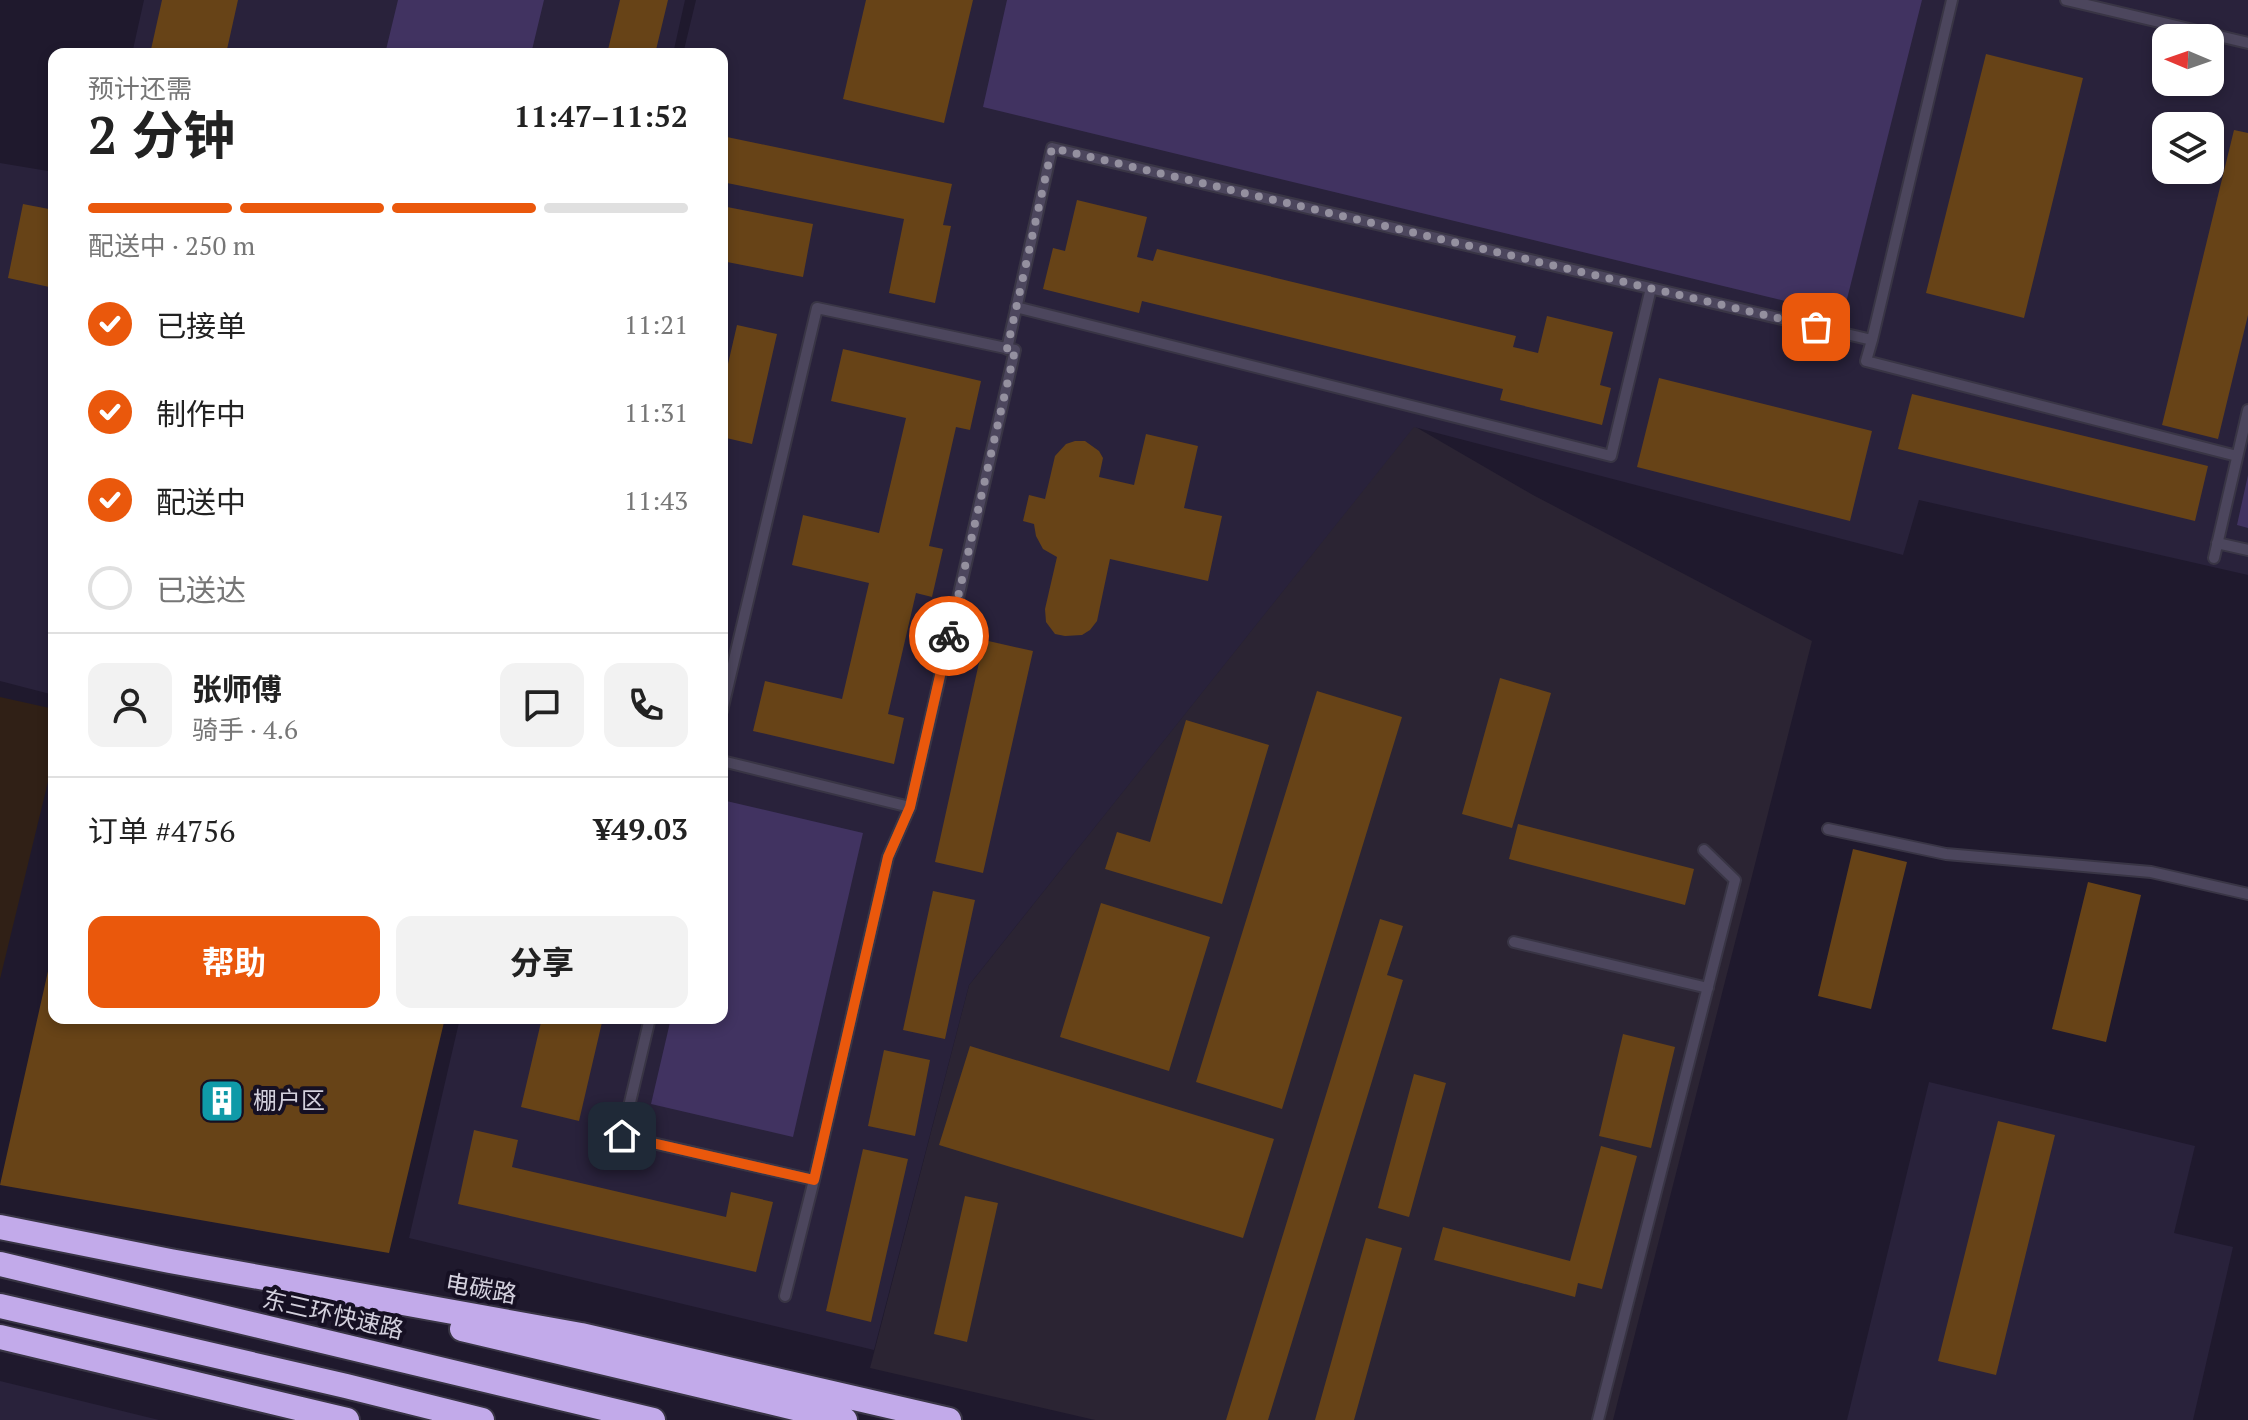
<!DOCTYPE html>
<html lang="zh">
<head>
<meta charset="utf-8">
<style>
	body { margin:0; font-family:"PT Serif","Noto Sans SC",serif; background:#f2f2f2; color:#222; height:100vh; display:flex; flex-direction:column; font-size:30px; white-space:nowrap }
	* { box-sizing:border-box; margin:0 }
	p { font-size:26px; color:#767676 }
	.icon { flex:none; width:44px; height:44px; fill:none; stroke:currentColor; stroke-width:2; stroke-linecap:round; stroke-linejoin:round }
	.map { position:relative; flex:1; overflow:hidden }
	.drawer { position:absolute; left:48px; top:48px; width:680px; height:976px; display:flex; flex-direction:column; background:#fff; border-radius:16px; box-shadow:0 4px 12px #0003 }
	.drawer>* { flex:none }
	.needle { width:52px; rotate:272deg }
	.controls { position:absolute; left:2152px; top:24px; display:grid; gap:16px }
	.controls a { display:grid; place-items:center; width:72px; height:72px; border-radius:16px; background:#fff; box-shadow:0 4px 12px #0003; font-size:40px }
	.pin { position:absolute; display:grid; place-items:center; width:68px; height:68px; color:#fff; margin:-34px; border-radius:16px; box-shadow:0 4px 12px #0006 }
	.courier { position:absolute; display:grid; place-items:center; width:80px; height:80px; margin:-40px; border:6px solid #ea580c; border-radius:50%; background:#fff; color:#222; box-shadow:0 2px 10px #0007 }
	.headline em { font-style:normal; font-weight:700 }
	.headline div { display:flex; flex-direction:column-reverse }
	.headline { display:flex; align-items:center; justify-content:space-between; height:136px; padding:0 40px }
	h1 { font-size:52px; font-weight:700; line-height:60px }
	.bar { display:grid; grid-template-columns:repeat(4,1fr); gap:12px 8px; align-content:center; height:96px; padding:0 40px }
	.bar i { height:10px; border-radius:6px; background:#e0e0e0 }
	.bar .active { background:#ea580c }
	.bar p { grid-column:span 4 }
	.line { display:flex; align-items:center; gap:20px; padding:0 40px; border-top:2px solid #e0e0e0 }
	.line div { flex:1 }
	.round { display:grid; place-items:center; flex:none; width:84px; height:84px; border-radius:16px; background:#f2f2f2 }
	ol { padding:0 40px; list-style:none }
	li { display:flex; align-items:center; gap:24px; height:88px }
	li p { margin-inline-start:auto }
	li .icon { padding:8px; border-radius:50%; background:#ea580c; color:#fff; stroke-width:4 }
	li:last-child { color:#767676 }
	li i { width:44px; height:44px; border:4px solid #e0e0e0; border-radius:50% }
	.button { display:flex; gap:16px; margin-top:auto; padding:16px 40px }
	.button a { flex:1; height:92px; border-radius:16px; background:#ea580c; color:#fff; font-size:32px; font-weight:700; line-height:92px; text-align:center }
	.button a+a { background:#f2f2f2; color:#222 }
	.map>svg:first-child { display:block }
</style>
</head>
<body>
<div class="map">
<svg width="2248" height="1420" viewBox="0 0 2248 1420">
	<rect width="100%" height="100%" fill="#1f192d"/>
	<path fill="#302016" d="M 0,697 L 54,709 L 54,757 L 0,979 Z"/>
	<path fill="#2b2433" d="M 1414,426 L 1533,495 L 1812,641 L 1613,1420 L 1095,1420 L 870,1368 L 969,985 Z"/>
	<path fill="#29223b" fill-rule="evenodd" d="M 144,0 L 685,0 L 673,54 L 132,54 Z
		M 696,0 L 2248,0 L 2248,575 L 1919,500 L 1903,555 L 1414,427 L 969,985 L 874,1350 L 409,1238 L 460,1018 L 722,1018 L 722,54 L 683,54 ZM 2166,38 L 2210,38 L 2210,82 L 2166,82 ZM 2166,126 L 2210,126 L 2210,170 L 2166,170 Z
		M 0,163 L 54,172 L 54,695 L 0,681 Z
		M 1929,1082 L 2195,1146 L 2174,1233 L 2233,1247 L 2193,1420 L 1847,1420 Z
		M 0,1381 L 159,1420 L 0,1420 Z"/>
	<path fill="#413361" d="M 398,0 L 544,0 L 531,54 L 385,54 Z
		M 1007,0 L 1922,0 L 1843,315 L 983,107 Z
		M 2248,475 L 2248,528 L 2237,525 Z
		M 722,800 L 863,833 L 793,1137 L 651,1104 L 671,1018 L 722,1018 Z"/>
	<path fill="#674317" d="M 162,0 L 238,0 L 226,54 L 150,54 Z
		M 620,0 L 668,0 L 655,54 L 607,54 Z
		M 866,0 L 973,0 L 944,123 L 843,99 Z
		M 1986,54 L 2083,78 L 2024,318 L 1926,293 Z
		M 2234,130 L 2248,133 L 2248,315 L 2218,439 L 2162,425 Z
		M 722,136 L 952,184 L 943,225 L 951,226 L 935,303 L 889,293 L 904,219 L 722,182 Z
		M 1077,200 L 1147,217 L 1137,257 L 1153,261 L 1157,249 L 1516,336 L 1513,347 L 1538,353 L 1547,316 L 1613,332 L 1600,385 L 1611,388 L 1602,425 L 1500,400 L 1503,389 L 1142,301 L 1139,313 L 1043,289 L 1053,248 L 1065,251 Z
		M 23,204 L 54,210 L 54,288 L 8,278 Z
		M 722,206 L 813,224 L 803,277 L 722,261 Z
		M 737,325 L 777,334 L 752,444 L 722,437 L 722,390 Z
		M 843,349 L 981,381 L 970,430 L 956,427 L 929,546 L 943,549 L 932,597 L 916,593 L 888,714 L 904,718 L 894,764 L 753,731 L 765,681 L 842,699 L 869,583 L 792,565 L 803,515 L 879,533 L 906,418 L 831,401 Z
		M 1659,378 L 1872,431 L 1850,521 L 1637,467 Z
		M 1912,394 L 2208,466 L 2195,521 L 1898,449 Z
		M 1146,434 L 1198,446 L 1184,508 L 1222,516 L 1208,581 L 1110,559 L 1097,621 L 1090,630 L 1082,635 L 1065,636 L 1055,634 L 1046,622 L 1045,609 L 1057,557 L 1043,549 L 1036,536 L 1034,524 L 1023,521 L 1029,495 L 1045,499 L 1055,456 L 1066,444 L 1075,441 L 1085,441 L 1099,451 L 1103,458 L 1099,477 L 1134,485 Z
		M 984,640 L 1033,651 L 983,873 L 935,862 Z
		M 1500,678 L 1551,693 L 1512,828 L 1462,814 Z
		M 1317,691 L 1402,717 L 1282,1109 L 1196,1082 Z
		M 1186,720 L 1269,745 L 1222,904 L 1105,869 L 1117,832 L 1150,842 Z
		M 1518,824 L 1694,869 L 1685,905 L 1509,859 Z
		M 1853,849 L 1907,862 L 1871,1009 L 1818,996 Z
		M 2088,882 L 2141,895 L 2106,1042 L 2052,1029 Z
		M 933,891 L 975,900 L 945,1039 L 903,1030 Z
		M 1101,903 L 1210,937 L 1169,1071 L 1060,1037 Z
		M 1380,919 L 1403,926 L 1387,975 L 1403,980 L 1268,1420 L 1226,1420 Z
		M 53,949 L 54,1018 L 445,1018 L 389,1253 L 0,1185 Z
		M 542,1018 L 603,1018 L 579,1121 L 521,1107 Z
		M 1623,1034 L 1675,1047 L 1651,1148 L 1599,1136 Z
		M 970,1046 L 1274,1139 L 1243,1238 L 939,1145 Z
		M 884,1050 L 930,1060 L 915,1136 L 868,1126 Z
		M 1414,1074 L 1446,1083 L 1409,1217 L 1378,1208 Z
		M 1998,1121 L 2055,1135 L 1996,1375 L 1938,1361 Z
		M 474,1130 L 518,1140 L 512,1167 L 726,1217 L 731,1192 L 773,1202 L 756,1272 L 458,1204 Z
		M 1601,1146 L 1637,1156 L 1602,1289 L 1578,1283 L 1575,1297 L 1434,1260 L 1443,1227 L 1570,1261 Z
		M 863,1149 L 908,1159 L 871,1322 L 826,1311 Z
		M 965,1196 L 998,1203 L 967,1342 L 934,1334 Z
		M 1366,1238 L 1402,1248 L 1354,1420 L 1315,1420 Z"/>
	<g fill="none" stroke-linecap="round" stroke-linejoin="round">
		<g stroke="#393545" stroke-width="14">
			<path id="lane" d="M 2066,0 L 2248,43
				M 1016,307 L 1611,456 L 1651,288
				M 1872,340 L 1866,361 L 2237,456
				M 1007,349 L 1052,148 L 1872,340 L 1952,0
				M 2217,543 L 2248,550
				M 2214,558 L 2248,410
				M 722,711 L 817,308 L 1015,350 L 910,807 L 888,857 L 814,1180 L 785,1296
				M 722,761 L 910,807
				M 1828,829 L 1946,854 L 2151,872 L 2248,894
				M 1514,942 L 1708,988
				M 650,1018 L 622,1136 L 814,1180
				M 1598,1420 L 1735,880 L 1704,850"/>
		</g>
		<g stroke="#393545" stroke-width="28">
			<path id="highway" d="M 0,1227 L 170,1261 L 581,1335 L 949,1420
				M 0,1264 L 653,1420
				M 0,1306 L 346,1386 L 482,1420
				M 462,1329 L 845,1420
				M 0,1337 L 347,1420"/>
		</g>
		<use href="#lane" stroke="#4c465d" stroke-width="10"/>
		<use href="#highway" stroke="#c2aaea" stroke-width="24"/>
	</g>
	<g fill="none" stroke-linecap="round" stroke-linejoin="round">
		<path stroke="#94909f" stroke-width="8" stroke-dasharray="0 14.4" d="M 949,636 L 1015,350 L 1007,349 L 1052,148 L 1816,327"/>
		<path stroke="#ea580c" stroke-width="10" d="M 622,1136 L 814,1180 L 888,857 L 910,807 L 949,636"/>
	</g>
	<defs>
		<g id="building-square" transform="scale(2.3)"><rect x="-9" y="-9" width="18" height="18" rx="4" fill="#0f9aa8" stroke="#161023"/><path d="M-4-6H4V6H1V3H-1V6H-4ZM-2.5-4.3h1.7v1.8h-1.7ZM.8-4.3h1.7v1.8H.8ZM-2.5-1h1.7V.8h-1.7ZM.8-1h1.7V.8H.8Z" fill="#fff"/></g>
	</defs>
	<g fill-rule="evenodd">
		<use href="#building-square" x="222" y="1101"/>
	</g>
	<g text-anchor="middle" stroke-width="8" stroke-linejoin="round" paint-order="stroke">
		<g font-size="24" fill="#d3d0dd" stroke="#161023" text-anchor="start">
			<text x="253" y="1109">棚户区</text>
		</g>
		<g font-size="24" fill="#d3d0dd" stroke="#161023">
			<text transform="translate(481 1289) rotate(10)" y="8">电碳路</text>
			<text transform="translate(333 1315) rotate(13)" y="8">东三环快速路</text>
		</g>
	</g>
</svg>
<div class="controls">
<a><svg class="needle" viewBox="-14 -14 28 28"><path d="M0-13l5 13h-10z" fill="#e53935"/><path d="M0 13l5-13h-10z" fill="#767676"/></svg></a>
<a><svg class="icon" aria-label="layers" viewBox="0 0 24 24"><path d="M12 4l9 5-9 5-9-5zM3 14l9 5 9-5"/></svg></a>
</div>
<div class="pin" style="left:1816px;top:327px;background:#ea580c"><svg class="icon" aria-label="bag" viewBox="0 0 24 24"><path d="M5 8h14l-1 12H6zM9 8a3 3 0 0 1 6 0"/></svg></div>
<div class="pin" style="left:622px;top:1136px;background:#1f2937"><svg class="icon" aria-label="home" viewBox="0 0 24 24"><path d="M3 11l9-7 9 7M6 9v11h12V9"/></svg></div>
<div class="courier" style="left:949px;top:636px"><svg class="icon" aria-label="bike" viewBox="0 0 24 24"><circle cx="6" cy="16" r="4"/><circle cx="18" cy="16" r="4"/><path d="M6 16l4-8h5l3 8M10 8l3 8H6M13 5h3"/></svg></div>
<section class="drawer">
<div class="headline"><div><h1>2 分钟</h1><p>预计还需</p></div><em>11:47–11:52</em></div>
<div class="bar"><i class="active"></i><i class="active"></i><i class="active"></i><i></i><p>配送中 · 250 m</p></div>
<ol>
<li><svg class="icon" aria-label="check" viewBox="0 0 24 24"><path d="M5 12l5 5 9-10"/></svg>已接单<p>11:21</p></li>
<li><svg class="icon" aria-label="check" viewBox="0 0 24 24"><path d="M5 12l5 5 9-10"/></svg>制作中<p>11:31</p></li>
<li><svg class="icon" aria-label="check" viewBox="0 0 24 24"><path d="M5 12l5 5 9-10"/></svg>配送中<p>11:43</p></li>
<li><i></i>已送达</li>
</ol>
<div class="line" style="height:144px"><a class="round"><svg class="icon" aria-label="person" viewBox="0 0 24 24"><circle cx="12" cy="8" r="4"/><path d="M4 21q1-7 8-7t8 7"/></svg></a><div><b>张师傅</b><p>骑手 · 4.6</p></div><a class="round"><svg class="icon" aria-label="chat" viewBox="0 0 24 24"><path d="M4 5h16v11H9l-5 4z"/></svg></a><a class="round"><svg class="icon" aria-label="phone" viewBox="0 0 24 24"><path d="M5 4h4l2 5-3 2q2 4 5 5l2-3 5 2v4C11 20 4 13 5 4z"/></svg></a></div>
<div class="line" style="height:104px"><div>订单 #4756</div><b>¥49.03</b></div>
<div class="button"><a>帮助</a><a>分享</a></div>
</section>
</div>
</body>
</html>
